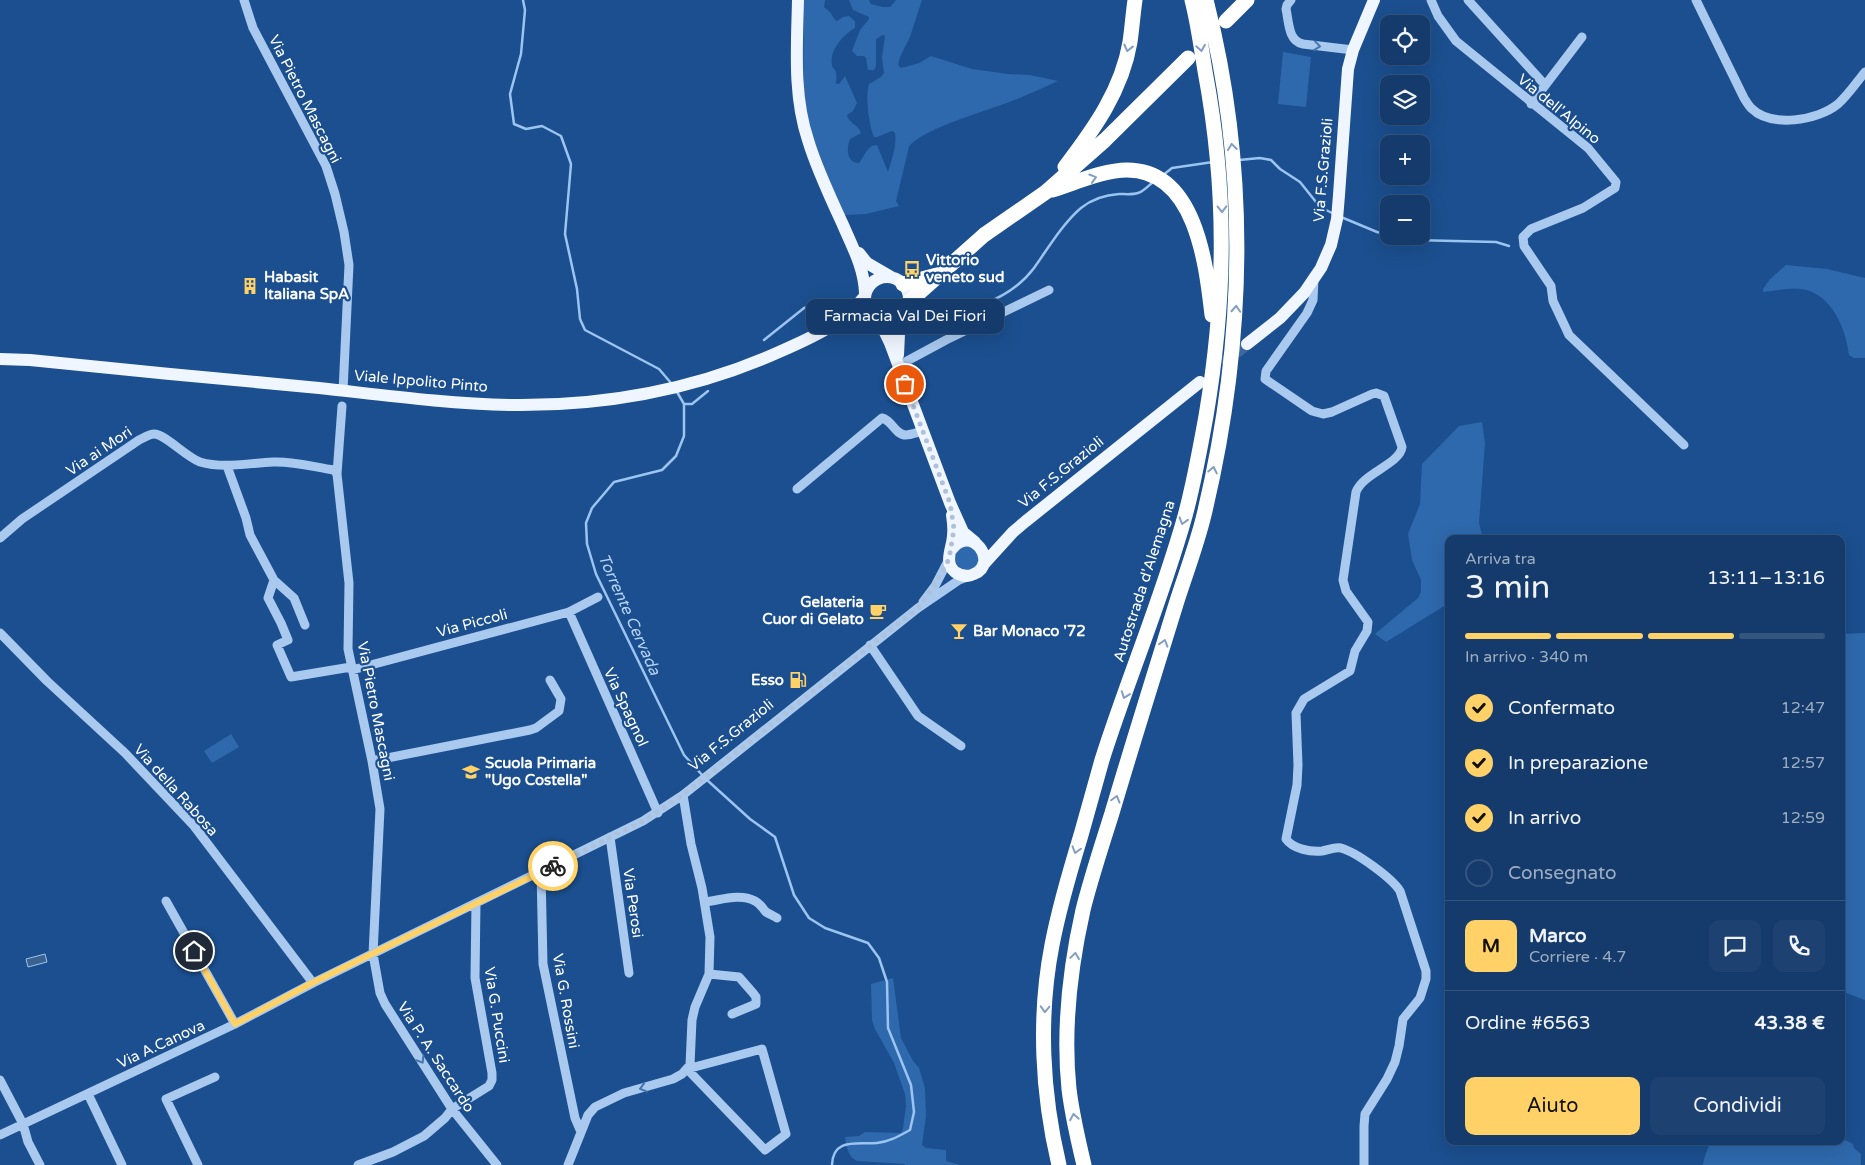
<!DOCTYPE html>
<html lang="it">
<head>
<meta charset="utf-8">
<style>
	body { margin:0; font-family:"Varela Round",sans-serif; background:#1d4271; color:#f1f3f6; height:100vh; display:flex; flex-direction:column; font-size:19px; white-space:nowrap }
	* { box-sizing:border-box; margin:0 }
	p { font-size:16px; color:#9dadc1 }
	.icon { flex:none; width:28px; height:28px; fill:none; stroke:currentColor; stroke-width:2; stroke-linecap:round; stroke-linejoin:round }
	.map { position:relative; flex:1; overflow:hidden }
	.drawer { position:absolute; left:1445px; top:535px; width:400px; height:610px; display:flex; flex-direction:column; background:#143b6b; border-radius:10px; box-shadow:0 5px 20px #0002,0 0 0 1px #33557e }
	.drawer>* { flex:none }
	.fabs { position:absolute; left:1380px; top:15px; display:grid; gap:10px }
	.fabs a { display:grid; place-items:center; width:50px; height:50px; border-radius:10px; background:#143b6b; box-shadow:0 5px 20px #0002,0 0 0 1px #33557e; font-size:25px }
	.pin { position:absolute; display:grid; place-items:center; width:42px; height:42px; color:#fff; margin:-21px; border:2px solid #fff; border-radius:50%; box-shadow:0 1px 5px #0007 }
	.courier { position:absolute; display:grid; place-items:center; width:50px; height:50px; margin:-25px; border:4px solid #ffd166; border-radius:50%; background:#fff; color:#222; box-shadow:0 1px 6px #0007 }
	.bubble { position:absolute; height:35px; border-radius:10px; background:#143b6b; box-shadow:0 5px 20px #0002,0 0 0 1px #33557e; font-size:16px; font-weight:600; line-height:35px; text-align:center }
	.headline em { font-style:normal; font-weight:600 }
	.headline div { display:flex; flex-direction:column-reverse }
	.headline { display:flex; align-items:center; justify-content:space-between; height:85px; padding:0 20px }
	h1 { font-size:32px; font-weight:600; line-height:38px }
	.bar { display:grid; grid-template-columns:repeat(4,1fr); gap:8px 5px; align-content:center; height:60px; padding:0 20px }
	.bar i { height:6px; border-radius:4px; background:#33557e }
	.bar .on { background:#ffd166 }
	.bar p { grid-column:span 4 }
	.line { display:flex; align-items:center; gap:12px; padding:0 20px; border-top:1px solid #33557e }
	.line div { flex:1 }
	.round { display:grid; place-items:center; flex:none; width:52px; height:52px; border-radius:10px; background:#1d4271 }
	ol { padding:0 20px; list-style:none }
	li { display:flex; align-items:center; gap:15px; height:55px }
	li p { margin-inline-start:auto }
	li .icon { padding:5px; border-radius:50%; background:#ffd166; color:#111; stroke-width:4 }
	li:last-child { color:#9dadc1 }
	li i { width:28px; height:28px; border:2px solid #33557e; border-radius:50% }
	.button { display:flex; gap:10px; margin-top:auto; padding:10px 20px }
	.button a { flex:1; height:58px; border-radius:10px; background:#ffd166; color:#111; font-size:20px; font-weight:600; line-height:58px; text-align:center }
	.button a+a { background:#1d4271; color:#f1f3f6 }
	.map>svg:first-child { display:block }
</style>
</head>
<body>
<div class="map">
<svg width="1865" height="1165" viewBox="0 0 1865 1165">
	<rect width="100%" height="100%" fill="#1b4f8f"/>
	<path fill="#2e69ad" d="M 804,0 L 825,0 L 824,7 L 830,12 L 835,20 L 837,21 L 843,17 L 849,16 L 855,21 L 855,28 C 844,34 829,50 832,65 C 832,68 835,69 836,72 C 837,75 836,81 836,84 L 839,84 L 845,76 L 857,103 L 853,111 L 847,115 C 848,123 859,125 861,133 L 850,139 C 846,149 847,163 859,163 C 865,156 867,145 877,145 L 888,172 C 892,159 897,146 895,133 L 892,131 L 877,137 L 874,137 C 869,126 865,95 869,84 L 881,77 L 884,73 L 882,57 L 885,36 L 883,35 L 876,39 L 876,66 L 874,70 L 868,70 L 866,58 L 864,56 L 857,56 L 852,51 L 860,30 L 869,19 L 869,17 L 853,10 L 849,0 L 869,0 L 871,4 L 883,7 L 890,7 L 896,0 L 922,0 L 910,37 L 900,57 L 898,65 L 901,68 L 919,63 L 931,56 L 972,69 L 1008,74 L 1030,75 L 1058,81 C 1043,88 1027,95 1012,101 C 989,110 921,129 909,147 L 896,201 L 899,206 L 866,214 L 843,215 L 810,130 L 803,89 Z
		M 1283,52 L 1311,57 L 1306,107 L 1278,104 Z
		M 1786,265 L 1827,269 L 1865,278 L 1865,358 L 1854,358 L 1849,355 C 1846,329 1832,294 1802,289 C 1789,287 1776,291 1763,292 L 1763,289 L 1770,279 Z
		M 1482,422 L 1485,443 L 1479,523 L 1483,539 L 1449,539 L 1449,603 L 1386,642 L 1375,634 L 1418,598 L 1421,592 L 1421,580 L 1412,560 L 1408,534 L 1420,504 L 1422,464 L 1459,426 Z
		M955 558a12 12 0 1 1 24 0a12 12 0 1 1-24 0Z
		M 1865,633 L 1865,1000 L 1841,991 L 1841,634 Z
		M 231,734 L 239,747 L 212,763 L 204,751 Z
		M 893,978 L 901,1038 L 913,1061 L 919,1068 L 925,1088 L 926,1116 L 922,1145 L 926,1148 L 946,1150 L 946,1161 L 960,1165 L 905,1165 L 905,1164 L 857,1161 C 847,1156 847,1147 845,1137 L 859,1136 L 865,1132 L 901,1133 L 903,1128 L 906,1106 L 905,1094 L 894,1063 L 875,1029 L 872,1020 L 871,984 Z
		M 1841,1138 L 1853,1144 L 1854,1148 L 1861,1154 L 1861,1165 L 1703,1165 C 1704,1155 1708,1151 1710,1141 L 1841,1141 Z"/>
	<path fill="#3c6290" stroke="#9cc4f0" d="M 45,954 L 47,962 L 28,967 L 26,959 Z"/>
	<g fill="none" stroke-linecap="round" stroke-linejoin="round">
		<path stroke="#9cc4f0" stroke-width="2.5" d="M 523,0 L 525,10 L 521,54 L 510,94 L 514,124 L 526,129 L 542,126 L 561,136 L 571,164 L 565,234 L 577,289 L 580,319 L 585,330 L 659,369 L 671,383
			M 1239,160 L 1260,158 L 1271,160 L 1280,169 L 1300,182 L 1320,207 L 1334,214
			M 1162,176 L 1172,168 L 1213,162
			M 1341,217 L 1377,232 L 1389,235
			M 1395,236 L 1413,240 L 1496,242 L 1509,246
			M 907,321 C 953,313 1004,308 1034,268 C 1047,250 1063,223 1081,208 C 1092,199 1104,195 1119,194 C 1125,194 1132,195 1138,193 C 1144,191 1148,186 1153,182
			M 764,340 L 804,308 L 811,306 L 832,308
			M 677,392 L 684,404 L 684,436 L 676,456 L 662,470 L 614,482 L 592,508 L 586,523 L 587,544 L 596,574 L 684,755 L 703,776
			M 684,404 L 692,404 L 708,391
			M 707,780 L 750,819 L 775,837 L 794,895 L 809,918 L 825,928 L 868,943 L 879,958 L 887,982 L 888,1028 L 911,1085 L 914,1112 L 910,1130 C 899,1136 889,1142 877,1143 C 858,1145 833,1137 832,1165"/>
		<path stroke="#3d69a0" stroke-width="12" stroke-dasharray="12 6" stroke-linecap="butt" d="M 1208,375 L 1247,344"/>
		<path stroke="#a9c9ee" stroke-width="9" d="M 244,0 L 253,28 L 326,166 L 335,194 L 344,232 L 349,265 L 343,391
			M 1291,0 L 1287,5 L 1286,9 C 1289,22 1288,41 1303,44 L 1353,50
			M 1431,0 L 1438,16 L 1456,41 L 1588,148 L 1616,182 L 1615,188 L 1583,208 L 1531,229 L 1523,237 L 1524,246 L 1551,286 L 1553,301 L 1569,335 L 1684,445
			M 1468,0 L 1545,85
			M 1696,0 L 1744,98 C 1746,101 1748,105 1751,108 C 1771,128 1817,121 1838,104 C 1848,95 1856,83 1865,72
			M 1531,104 L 1582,37
			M 1314,279 L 1313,300 L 1307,313 L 1266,371 L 1265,379 L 1312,411 L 1323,414 L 1332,412 L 1372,394 L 1376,393 L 1384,396 L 1402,447 C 1400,464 1363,473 1356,492 L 1343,580 L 1346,591 L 1368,622 L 1367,631 L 1355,651 L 1350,671 L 1304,699 L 1296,713 L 1298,765 L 1297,785 L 1286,839 C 1293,849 1310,852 1322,851 C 1328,850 1334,847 1341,848 C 1356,852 1392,878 1400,891 L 1426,971 L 1426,979 L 1420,998 L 1403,1019 L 1399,1046 L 1395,1062 L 1387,1079 L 1365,1114 L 1364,1126 L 1364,1165
			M 900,369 L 907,361 L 946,340 L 1049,290
			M 342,406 L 337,474 L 349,583 L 348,649 L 372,761 L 380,809 L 373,954 L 380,993 L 385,1004 L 452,1109 L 497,1165
			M 227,466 L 246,518 L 250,535 L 274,580 L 294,598 L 305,625
			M 797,489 L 882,418 C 892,420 895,435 906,435 C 911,435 918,432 923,431
			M 0,538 L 22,519 L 139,440 C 144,438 149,434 154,434 C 165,434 186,457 200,462 C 224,469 248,463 273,462 C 293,461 314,467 334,470 L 337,474
			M 274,580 L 268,598 L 281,623 L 288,640 L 277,645 L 291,677 L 351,667
			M 923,602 L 935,586 L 949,559
			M 569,612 L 658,813
			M 0,633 L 47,681 L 125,753 L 194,826 L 313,983
			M 870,645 L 918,716 L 961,746
			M 352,670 L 569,612 L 598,597
			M 372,761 L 530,730 L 536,728 L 559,711 L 561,699 L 550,680
			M 610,837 L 629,973
			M 541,871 L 543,964 L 575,1118 L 581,1132
			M 166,901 L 235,1024
			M 705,902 C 721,900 740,893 755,901 C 761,904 762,908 766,912 C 769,914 774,916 777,918
			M 709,974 L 739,977 L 753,993 L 756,997 L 756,1004 L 732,1014
			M 762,1049 L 786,1134 L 765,1150 L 687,1069 Z
			M 0,1080 L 23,1124 L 28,1142 L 40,1165
			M 88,1094 L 122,1165
			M 0,1135 L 235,1024 L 313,983 L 643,821 L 683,795 L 918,608 L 959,580 L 967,577
			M 198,1165 L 166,1099 L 215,1077
			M 358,1165 L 393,1152 L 424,1136 L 445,1118 L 452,1109 L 489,1086 L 492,1080 L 492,1073 L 475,978 L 476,903
			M 568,1165 L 588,1115 L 595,1107 L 624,1093 L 673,1079 L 682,1074 L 690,1065 L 692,1020 L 695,1007 L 709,974 L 710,937 L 702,888 L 691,844 L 683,795"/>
		<path stroke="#f0f6ff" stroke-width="12" d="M 798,0 C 797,47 793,95 808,140 C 816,167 831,199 843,225 C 853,248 864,268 865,293
			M 859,253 L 867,263 L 891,277
			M865 299a22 22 0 1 1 44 0a22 22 0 1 1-44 0Z
			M 879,320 L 890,343 L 950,503 L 963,532 L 975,542
			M 838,326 L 859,321 L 876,319
			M 1247,344 L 1280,318 L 1304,293 L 1321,268 L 1331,245 L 1337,219 L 1339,195 L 1348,69 L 1353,50 L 1374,0
			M 898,355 L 899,334 L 906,312
			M 0,359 L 30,360 C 126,370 223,379 319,388 C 383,395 448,404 513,405 C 604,406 696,389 779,352 C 811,338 843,324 865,296
			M 951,550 C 971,522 1000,563 974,574 C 968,577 961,576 955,572 C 943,562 953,547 953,535 C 954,528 953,522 952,515
			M 983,565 L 1013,532 L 1026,521 L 1200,382"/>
		<path stroke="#fff" stroke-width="15" d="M 1226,21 L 1247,0
			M 1065,167 C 1094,129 1122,90 1130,42 C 1132,28 1133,14 1135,0
			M 1052,190 C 1075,183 1104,170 1127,170 C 1196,170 1206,264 1212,315
			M 903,284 L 937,275
			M 909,302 L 984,235 L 1046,192 L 1105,140 L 1188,58
			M 1059,1165 C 1042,1094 1038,1017 1052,945 C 1059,908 1070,871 1081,835 C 1088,810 1095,785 1102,760 C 1128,678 1162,599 1185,516 C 1194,483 1200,449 1206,416 C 1226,298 1227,189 1205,71 C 1201,47 1198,23 1192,0
			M 1084,1165 C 1078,1140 1072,1114 1069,1089 C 1063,1030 1070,968 1083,910 C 1091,878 1102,845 1112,813 C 1133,742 1155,672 1177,601 C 1186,573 1197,544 1204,515 C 1245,344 1250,172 1206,0"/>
	</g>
	<defs><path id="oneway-chevron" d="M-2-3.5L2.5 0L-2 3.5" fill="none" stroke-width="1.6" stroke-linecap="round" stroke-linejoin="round" transform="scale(1.25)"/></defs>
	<g stroke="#4674ac">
		<use href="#oneway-chevron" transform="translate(1317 46) rotate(7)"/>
		<use href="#oneway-chevron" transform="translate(421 1060) rotate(58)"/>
		<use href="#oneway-chevron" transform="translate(643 1088) rotate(164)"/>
	</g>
	<g stroke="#829ec1">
		<use href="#oneway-chevron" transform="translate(1128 48) rotate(104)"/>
		<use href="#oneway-chevron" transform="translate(1201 48) rotate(80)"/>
		<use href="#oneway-chevron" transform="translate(1232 147) rotate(-97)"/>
		<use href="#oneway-chevron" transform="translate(1093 178) rotate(-17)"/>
		<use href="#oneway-chevron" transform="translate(1222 209) rotate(89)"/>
		<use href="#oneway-chevron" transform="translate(1236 309) rotate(-87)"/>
		<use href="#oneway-chevron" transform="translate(1213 470) rotate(-78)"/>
		<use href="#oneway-chevron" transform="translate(1183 521) rotate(107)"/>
		<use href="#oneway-chevron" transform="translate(1164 643) rotate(-73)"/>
		<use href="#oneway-chevron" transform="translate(1125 695) rotate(110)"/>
		<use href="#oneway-chevron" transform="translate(1116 799) rotate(-74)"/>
		<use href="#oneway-chevron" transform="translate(1076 850) rotate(106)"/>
		<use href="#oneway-chevron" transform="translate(1075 956) rotate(-82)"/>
		<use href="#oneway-chevron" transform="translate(1045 1009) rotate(92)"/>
		<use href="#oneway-chevron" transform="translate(1074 1117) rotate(-100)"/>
	</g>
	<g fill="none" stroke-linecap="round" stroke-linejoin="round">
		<path stroke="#afc1d8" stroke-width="5" stroke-dasharray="0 9" d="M 553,866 L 643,821 L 683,795 L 918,608 L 934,586 L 949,559 L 954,529 L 950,503 L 905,384"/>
		<path stroke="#ffd166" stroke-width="6" d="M 194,951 L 235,1024 L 312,983 L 553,866"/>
	</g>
	<defs>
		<g id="bus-bare" transform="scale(1.35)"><path d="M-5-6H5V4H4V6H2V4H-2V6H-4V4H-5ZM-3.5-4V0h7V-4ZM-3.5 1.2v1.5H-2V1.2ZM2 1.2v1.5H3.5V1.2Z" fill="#ffd166" stroke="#1b4f8f" stroke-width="2.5" paint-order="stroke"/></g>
		<g id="building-bare" transform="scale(1.35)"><path d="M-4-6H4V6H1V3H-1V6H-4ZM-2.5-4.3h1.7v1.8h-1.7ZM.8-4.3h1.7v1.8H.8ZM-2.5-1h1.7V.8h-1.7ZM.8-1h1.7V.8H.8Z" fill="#ffd166" stroke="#1b4f8f" stroke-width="2.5" paint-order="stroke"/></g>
		<g id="cafe-bare" transform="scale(1.35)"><path d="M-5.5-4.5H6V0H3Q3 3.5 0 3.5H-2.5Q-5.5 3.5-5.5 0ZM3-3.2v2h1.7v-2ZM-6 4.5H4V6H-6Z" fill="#ffd166" stroke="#1b4f8f" stroke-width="2.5" paint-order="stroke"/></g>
		<g id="bar-bare" transform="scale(1.35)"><path d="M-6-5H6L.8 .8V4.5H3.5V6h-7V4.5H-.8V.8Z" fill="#ffd166" stroke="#1b4f8f" stroke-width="2.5" paint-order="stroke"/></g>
		<g id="fuel-bare" transform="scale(1.35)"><path d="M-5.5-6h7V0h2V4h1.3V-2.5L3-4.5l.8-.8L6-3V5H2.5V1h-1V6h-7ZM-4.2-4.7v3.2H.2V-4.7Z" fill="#ffd166" stroke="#1b4f8f" stroke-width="2.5" paint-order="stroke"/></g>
		<g id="school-bare" transform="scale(1.35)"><path d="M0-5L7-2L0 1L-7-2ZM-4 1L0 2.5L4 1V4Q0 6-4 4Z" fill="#ffd166" stroke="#1b4f8f" stroke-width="2.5" paint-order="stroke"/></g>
	</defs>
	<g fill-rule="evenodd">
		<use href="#bus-bare" x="912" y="269"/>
		<use href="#building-bare" x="250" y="286"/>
		<use href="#cafe-bare" x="878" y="611"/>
		<use href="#bar-bare" x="959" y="631"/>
		<use href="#fuel-bare" x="798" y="680"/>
		<use href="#school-bare" x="471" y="772"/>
	</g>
	<g text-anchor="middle" stroke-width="4.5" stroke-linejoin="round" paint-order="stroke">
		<g font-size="15" fill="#fff" stroke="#1b4f8f">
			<text transform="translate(305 99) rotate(63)" y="5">Via Pietro Mascagni</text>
			<text transform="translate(1559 109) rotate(39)" y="5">Via dell'Alpino</text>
			<text transform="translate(1323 170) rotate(-85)" y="5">Via F.S.Grazioli</text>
			<text transform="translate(421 381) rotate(5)" y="5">Viale Ippolito Pinto</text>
			<text transform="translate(99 451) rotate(-34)" y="5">Via ai Mori</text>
			<text transform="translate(1061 472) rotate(-39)" y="5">Via F.S.Grazioli</text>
			<text transform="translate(1144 581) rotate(-72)" y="5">Autostrada d'Alemagna</text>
			<text transform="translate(472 623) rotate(-15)" y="5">Via Piccoli</text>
			<text transform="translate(626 707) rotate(65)" y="5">Via Spagnol</text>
			<text transform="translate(376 711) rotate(79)" y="5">Via Pietro Mascagni</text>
			<text transform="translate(731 735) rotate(-39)" y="5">Via F.S.Grazioli</text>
			<text transform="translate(176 790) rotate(48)" y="5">Via della Rabosa</text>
			<text transform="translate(633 903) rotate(82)" y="5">Via Perosi</text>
			<text transform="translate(566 1001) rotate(80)" y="5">Via G. Rossini</text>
			<text transform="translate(497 1015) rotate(81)" y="5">Via G. Puccini</text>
			<text transform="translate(161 1044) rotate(-25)" y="5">Via A.Canova</text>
			<text transform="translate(436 1057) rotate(57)" y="5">Via P. A. Saccardo</text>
		</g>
		<g font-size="15" font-weight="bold" fill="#fff" stroke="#1b4f8f" text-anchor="start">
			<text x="926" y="265">Vittorio<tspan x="926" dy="17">veneto sud</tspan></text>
			<text x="264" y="282">Habasit<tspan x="264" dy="17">Italiana SpA</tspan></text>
			<text x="864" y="607" text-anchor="end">Gelateria<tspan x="864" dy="17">Cuor di Gelato</tspan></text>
			<text x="973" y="636">Bar Monaco '72</text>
			<text x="784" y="685" text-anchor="end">Esso</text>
			<text x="485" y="768">Scuola Primaria<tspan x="485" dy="17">"Ugo Costella"</tspan></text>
		</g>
		<g font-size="16" font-style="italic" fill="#b5d3f5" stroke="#1b4f8f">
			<text transform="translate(630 614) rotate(66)" y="6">Torrente Cervada</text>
		</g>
	</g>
</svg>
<div class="fabs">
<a><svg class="icon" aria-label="locate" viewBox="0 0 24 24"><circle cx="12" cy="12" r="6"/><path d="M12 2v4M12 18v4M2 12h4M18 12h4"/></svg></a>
<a><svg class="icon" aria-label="layers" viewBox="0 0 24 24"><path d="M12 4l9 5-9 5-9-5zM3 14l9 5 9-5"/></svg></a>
<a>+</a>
<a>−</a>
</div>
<div class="pin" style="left:905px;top:384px;background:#ea580c"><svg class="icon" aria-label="bag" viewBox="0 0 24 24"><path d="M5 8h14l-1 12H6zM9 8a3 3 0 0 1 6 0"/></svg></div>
<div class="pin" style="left:194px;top:951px;background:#1f2937"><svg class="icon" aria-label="home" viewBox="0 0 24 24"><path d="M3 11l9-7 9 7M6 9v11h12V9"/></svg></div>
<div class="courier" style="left:553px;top:866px"><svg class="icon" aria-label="bike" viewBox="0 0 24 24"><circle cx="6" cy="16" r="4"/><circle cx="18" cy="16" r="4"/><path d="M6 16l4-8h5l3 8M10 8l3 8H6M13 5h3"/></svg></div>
<div class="bubble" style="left:806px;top:299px;width:198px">Farmacia Val Dei Fiori</div>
<section class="drawer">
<div class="headline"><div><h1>3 min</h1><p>Arriva tra</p></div><em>13:11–13:16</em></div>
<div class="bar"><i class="on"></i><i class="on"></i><i class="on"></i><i></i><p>In arrivo · 340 m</p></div>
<ol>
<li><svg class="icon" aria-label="check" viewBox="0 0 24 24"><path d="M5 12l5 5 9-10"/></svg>Confermato<p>12:47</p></li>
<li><svg class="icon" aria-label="check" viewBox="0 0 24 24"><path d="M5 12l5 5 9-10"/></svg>In preparazione<p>12:57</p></li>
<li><svg class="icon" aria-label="check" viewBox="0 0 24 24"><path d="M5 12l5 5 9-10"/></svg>In arrivo<p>12:59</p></li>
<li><i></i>Consegnato</li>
</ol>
<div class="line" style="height:90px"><b class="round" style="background:#ffd166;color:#111">M</b><div><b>Marco</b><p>Corriere · 4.7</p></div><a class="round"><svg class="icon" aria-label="chat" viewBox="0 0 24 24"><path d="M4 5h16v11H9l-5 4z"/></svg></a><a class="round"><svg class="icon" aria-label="phone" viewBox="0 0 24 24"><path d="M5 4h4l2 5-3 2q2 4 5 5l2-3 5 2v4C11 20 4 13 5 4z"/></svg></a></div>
<div class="line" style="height:65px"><div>Ordine #6563</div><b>43.38 €</b></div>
<div class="button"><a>Aiuto</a><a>Condividi</a></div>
</section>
</div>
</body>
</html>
